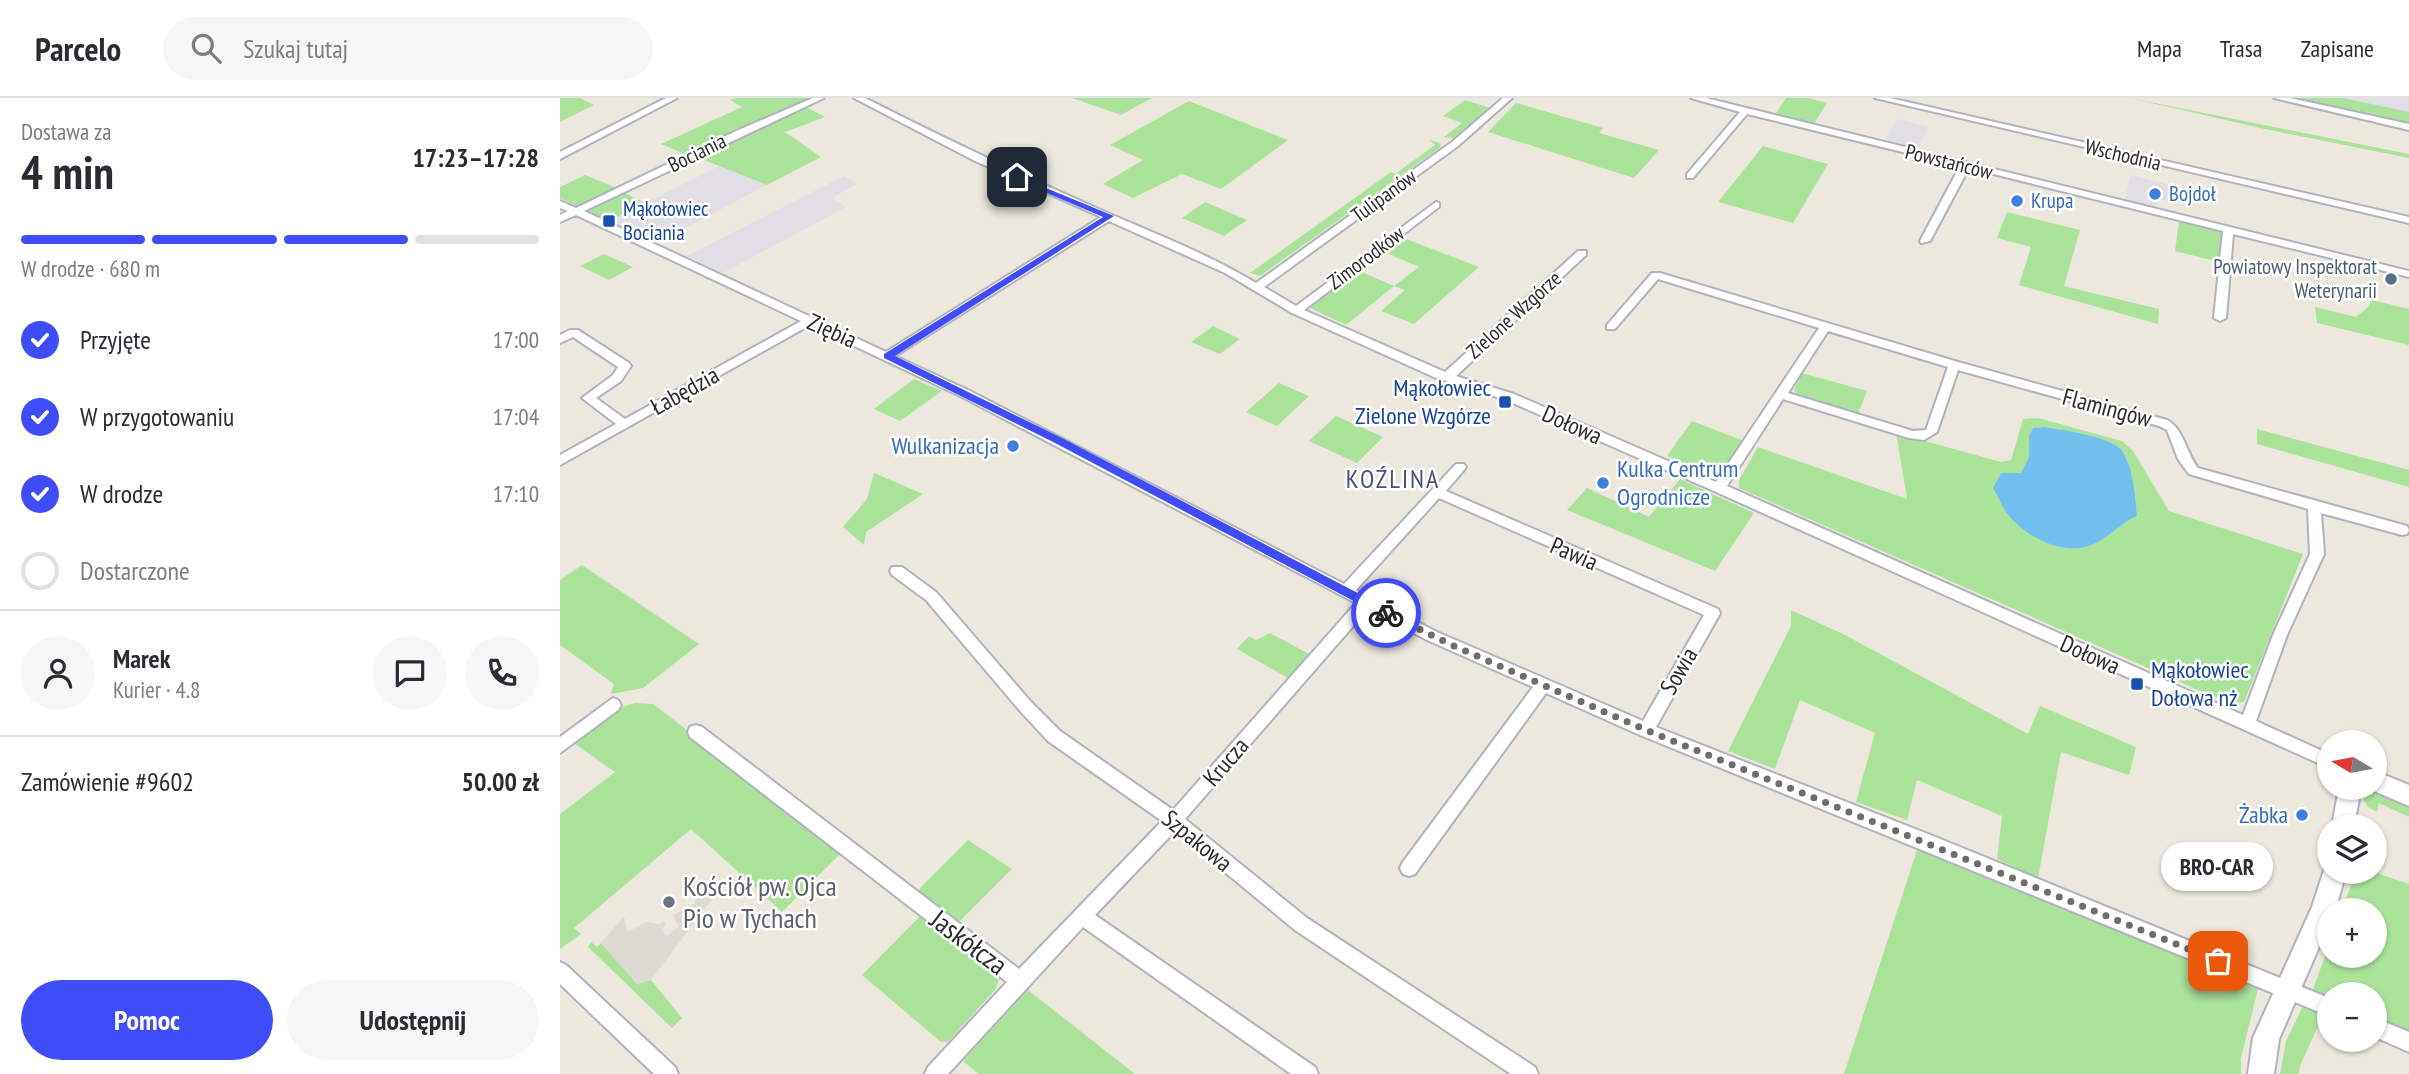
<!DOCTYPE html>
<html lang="pl">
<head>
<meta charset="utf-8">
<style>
	body { margin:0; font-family:"PT Sans Narrow",sans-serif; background:#f7f7f7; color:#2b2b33; height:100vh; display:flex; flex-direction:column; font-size:26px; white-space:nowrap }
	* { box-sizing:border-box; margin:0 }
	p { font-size:23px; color:#7c7c81 }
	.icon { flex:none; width:38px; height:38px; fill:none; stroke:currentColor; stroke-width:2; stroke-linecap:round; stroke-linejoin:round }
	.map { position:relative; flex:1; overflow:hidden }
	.sheet { display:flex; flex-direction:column; background:#fff; width:560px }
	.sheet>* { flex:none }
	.needle { width:46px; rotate:280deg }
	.controls { position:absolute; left:1757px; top:632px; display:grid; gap:14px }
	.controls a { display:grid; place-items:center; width:70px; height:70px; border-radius:50%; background:#fff; box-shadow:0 2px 5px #0004; font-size:35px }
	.pin { position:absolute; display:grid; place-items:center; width:60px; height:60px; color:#fff; margin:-30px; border-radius:14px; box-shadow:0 4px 10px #0006 }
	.courier { position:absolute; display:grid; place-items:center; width:70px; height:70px; margin:-35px; border:5px solid #3f4df9; border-radius:50%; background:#fff; color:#222; box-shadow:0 2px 9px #0007 }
	.bubble { position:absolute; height:49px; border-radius:24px; background:#fff; box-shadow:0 2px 5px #0004; font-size:23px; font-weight:700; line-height:49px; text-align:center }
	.overview em { font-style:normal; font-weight:700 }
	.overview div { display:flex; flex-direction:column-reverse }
	.overview { display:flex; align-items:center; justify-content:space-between; height:119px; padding:0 21px }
	h1 { font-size:46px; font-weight:700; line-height:52px }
	.bar { display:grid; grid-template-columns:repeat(4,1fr); gap:10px 7px; align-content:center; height:84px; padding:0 21px }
	.bar i { height:9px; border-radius:5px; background:#e1e1e2 }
	.bar .active { background:#3f4df9 }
	.bar p { grid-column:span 4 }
	.line { display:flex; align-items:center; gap:18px; padding:0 21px; border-top:2px solid #e1e1e2 }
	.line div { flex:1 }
	.round { display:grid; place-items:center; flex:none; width:74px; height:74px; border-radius:37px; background:#f7f7f7 }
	ol { padding:0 21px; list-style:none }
	li { display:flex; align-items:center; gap:21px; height:77px }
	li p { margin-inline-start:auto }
	li .icon { padding:7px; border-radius:50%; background:#3f4df9; color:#fff; stroke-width:4 }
	li:last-child { color:#7c7c81 }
	li i { width:38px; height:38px; border:4px solid #e1e1e2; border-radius:50% }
	.cta { display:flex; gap:14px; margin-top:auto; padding:14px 21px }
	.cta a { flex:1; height:80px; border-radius:42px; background:#3f4df9; color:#fff; font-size:28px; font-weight:700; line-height:80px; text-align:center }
	.cta a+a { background:#f7f7f7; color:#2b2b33 }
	header { display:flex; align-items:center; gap:42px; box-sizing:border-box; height:98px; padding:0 35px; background:#fff; border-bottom:2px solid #e1e1e2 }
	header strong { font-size:33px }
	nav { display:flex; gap:38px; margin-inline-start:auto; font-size:24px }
	.search { width:490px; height:63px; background:#f7f7f7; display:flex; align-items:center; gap:18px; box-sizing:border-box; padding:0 24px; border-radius:38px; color:#7c7c81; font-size:26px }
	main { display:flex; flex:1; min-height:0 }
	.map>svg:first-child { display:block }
</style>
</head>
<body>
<header>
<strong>Parcelo</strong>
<div class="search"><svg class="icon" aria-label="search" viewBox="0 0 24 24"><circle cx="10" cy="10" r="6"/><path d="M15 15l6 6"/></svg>Szukaj tutaj</div>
<nav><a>Mapa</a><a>Trasa</a><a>Zapisane</a></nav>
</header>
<main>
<section class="sheet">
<div class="overview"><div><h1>4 min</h1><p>Dostawa za</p></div><em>17:23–17:28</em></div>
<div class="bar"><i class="active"></i><i class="active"></i><i class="active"></i><i></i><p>W drodze · 680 m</p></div>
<ol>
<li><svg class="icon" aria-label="check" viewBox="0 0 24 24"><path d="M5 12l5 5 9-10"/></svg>Przyjęte<p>17:00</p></li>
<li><svg class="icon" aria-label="check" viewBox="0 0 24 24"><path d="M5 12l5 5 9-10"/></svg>W przygotowaniu<p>17:04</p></li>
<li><svg class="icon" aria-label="check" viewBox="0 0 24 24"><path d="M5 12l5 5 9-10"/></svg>W drodze<p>17:10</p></li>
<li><i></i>Dostarczone</li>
</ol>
<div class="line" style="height:126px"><a class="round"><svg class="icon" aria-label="person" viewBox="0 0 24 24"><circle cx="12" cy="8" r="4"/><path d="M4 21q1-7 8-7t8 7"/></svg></a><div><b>Marek</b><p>Kurier · 4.8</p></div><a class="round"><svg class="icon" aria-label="chat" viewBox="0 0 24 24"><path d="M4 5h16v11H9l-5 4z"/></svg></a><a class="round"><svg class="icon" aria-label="phone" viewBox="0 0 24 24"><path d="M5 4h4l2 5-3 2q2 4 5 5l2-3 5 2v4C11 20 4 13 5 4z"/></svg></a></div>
<div class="line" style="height:91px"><div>Zamówienie #9602</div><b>50.00 zł</b></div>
<div class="cta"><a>Pomoc</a><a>Udostępnij</a></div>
</section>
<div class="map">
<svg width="1849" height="976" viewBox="0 0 1849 976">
	<rect width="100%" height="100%" fill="#ede8de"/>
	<path fill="#e1dee5" d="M 1742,0 L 1849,0 L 1849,23 Z
		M 1337,21 L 1369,29 L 1356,53 L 1324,44 Z
		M 159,68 L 207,87 L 97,145 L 49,123 Z
		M 1571,77 L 1618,89 L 1616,105 L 1598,101 L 1597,112 L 1564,104 Z
		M 284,78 L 297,86 L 272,100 L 286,109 L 163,175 L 127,158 Z"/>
	<path fill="#abe39b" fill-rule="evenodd" d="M 0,0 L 20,0 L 34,7 L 0,24 Z
		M 176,0 L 253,0 L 125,56 L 101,46 L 182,9 L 170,2 Z
		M 512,0 L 592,0 L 561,17 Z
		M 1226,0 L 1247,0 L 1267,5 L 1253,27 L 1215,17 Z
		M 1570,0 L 1849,56 L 1849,60 L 1700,30 Z
		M 1725,0 L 1783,0 L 1849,14 L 1849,27 Z
		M 905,2 L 930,10 L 893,40 L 884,39 L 902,25 L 883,18 Z
		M 629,3 L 728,42 L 661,91 L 622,76 L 573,100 L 543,86 L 583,62 L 550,47 Z
		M 956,5 L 1043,30 L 1039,35 L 1099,52 L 1074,80 L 928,34 Z
		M 244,8 L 265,19 L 225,34 L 261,59 L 207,87 L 134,58 Z
		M 870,42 L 880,45 L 881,49 L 700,178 L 690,175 L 831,74 L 835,76 L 875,47 Z
		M 1203,48 L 1268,66 L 1233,125 L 1158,104 Z
		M 25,77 L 57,90 L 19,109 L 0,100 L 0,89 Z
		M 61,93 L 85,105 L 49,123 L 24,111 Z
		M 645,104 L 687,122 L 664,138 L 622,120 Z
		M 1447,114 L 1520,132 L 1504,188 L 1599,211 L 1598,226 L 1459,187 L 1471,149 L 1437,140 Z
		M 1619,124 L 1662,134 L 1659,164 L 1615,153 Z
		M 841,139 L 919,169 L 854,226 L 821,213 L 845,192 L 834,188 L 786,227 L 748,209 L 797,172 L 834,188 L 859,169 L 822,153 Z
		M 44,156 L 73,169 L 49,182 L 20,168 Z
		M 1812,202 L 1849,211 L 1849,247 L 1757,225 L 1755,209 L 1796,219 L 1808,209 Z
		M 653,228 L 680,241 L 660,256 L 631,244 Z
		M 1242,275 L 1307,293 L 1298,316 L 1237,296 L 1234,292 Z
		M 354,281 L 382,293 L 340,323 L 314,311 Z
		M 719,285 L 749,298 L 717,328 L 686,314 Z
		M 776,318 L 823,339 L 797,365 L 749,343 Z
		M 1478,320 L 1562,343 L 1573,353 L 1609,413 L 1743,456 L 1684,604 L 1672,605 L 1654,599 L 1179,390 L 1179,382 L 1198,349 L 1347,401 L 1336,335 L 1441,364 L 1451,362 L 1463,321 ZM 1486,329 C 1502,332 1554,339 1563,354 C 1574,372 1575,398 1577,418 C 1562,425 1551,437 1536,445 C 1507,461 1465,440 1446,414 C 1441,407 1438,398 1434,390 L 1441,375 L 1461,375 L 1469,359 L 1469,338 L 1473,330 Z
		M 1132,323 L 1184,343 C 1175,356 1167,377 1150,377 L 1107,358 Z
		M 1697,331 L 1849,372 L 1849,389 L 1697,346 Z
		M 314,375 L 363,396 L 306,434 L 304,447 L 283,429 L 307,401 Z
		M 1120,381 L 1194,415 L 1155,473 L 1007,412 L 1027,390 L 1089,419 Z
		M 22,467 L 139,546 L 83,590 L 51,596 L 54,586 L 0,547 L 0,482 Z
		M 1231,512 L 1285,537 L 1468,636 L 1480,608 L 1576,649 L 1569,677 L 1501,654 L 1478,780 L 1437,761 L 1442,718 L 1357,682 L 1347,722 L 1296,704 L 1315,635 L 1240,602 L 1215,671 L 1168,653 L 1231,528 Z
		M 710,535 L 749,556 L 728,580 L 677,551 L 689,538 L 696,542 Z
		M 75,605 L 93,606 L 237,716 L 280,756 L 222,814 L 131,731 L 14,830 L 21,836 L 0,851 L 0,716 L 55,674 L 15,646 L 62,609 Z
		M 1813,694 L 1828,698 L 1849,709 L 1849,719 L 1819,705 L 1817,714 L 1808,709 L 1803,700 Z
		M 408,742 L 452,771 L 397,826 L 356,794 Z
		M 1358,749 L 1698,891 L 1681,960 L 1681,976 L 1284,976 Z
		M 1796,774 L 1814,774 L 1849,786 L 1849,938 L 1815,924 L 1815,896 L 1769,896 L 1769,904 L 1751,897 L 1769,847 L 1769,858 L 1815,858 L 1815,812 L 1782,812 Z
		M 362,816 L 439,882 L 435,892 L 388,944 L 381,944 L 302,877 Z
		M 31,844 L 37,849 L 41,845 L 77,886 L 91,882 L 122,920 L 112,930 L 28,849 Z
		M 468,892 L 575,976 L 419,976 L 403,963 Z
		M 1745,904 L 1769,914 L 1769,921 L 1762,919 L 1740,968 L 1739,976 L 1720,976 L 1726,943 Z"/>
	<path fill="#dddad4" d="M 150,793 L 155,797 L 91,882 L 77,886 L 41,845 L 64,818 L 67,834 L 87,824 L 99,826 L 106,823 L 103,832 L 105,837 L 109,837 L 119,828 L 113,817 L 133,807 L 138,799 L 145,800 Z"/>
	<path fill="#72bfee" d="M 1485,329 C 1502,332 1555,339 1563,354 C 1574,372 1575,398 1577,418 C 1562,425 1551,437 1536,445 C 1507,461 1465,440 1446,414 C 1441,407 1438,398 1433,390 L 1441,375 L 1461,375 L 1469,359 L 1469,338 L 1473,330 Z"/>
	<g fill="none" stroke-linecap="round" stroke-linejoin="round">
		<g stroke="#b1b2bf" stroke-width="4">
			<path id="street" d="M 106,0 L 117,0 L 0,61 L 0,54 Z
				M 253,0 L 264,0 L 24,113 L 326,254 L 541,119 L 415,63 L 294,0 L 305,0 C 380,38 455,74 532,108 C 585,132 645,154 696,185 L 892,44 L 943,0 L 952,0 L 898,48 L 704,189 L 736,208 L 876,104 L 879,105 L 879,109 L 744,212 L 885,274 L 1018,153 L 1026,153 L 1026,157 L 896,278 L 954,296 L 1156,384 L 1259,230 L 1098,181 L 1055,231 L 1047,231 L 1047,227 L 1092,175 L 1100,175 L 1398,264 L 1607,322 C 1624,331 1626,355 1638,370 L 1847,428 L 1849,432 L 1847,436 L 1842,437 L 1761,415 L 1764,456 L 1727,537 L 1696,623 L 1769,656 L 1769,670 L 1154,393 L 946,302 L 874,279 L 732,215 L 665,175 L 549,123 L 335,258 L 410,293 L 784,486 L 896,366 L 904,366 L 906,369 L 904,372 L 886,393 L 1158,511 L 1160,515 L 1158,519 L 1096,629 L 1378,740 L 1769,900 L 1769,918 L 1080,637 L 986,595 L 855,776 L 849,778 L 843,776 L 840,770 L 843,764 L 973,589 L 867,542 L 808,511 L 625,721 L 747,820 L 975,969 L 978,976 L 951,976 L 735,832 L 615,733 L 535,817 L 755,969 L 758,976 L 731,976 L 523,829 L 388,976 L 365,976 L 368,969 L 447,884 L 130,639 L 128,634 L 130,629 L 136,627 L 142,629 L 459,871 L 602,723 L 488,643 L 461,614 L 366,502 L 332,477 L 330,473 L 332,469 L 342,469 L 376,494 L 471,604 L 500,633 L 613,712 L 796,505 L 402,299 L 250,227 L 0,367 L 0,357 L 56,326 L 22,300 L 53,277 L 58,269 L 13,239 L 0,245 L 0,237 L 10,232 L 18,232 L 69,265 L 71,268 L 61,283 L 36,300 L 65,321 L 241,223 L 16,117 L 0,124 L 0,117 L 8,113 L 0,110 L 0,103 L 16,110 L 174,34 ZM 1268,233 L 1388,269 L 1366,332 L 1353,333 L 1228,295 ZM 1398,272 L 1599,328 L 1607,332 L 1618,361 L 1629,376 L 1748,411 L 1750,456 L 1713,537 L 1683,617 L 1167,388 L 1223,301 L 1349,340 L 1364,342 L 1377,334 ZM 879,400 L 1144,517 L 1083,623 L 877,534 L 796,492 Z
				M 1131,0 L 1146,0 L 1849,173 L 1849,179 L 1673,136 L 1666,220 L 1660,223 L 1654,220 L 1663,133 L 1409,70 L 1370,143 L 1361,145 L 1360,143 L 1400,68 L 1187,16 L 1133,80 L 1127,80 L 1127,76 L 1180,14 Z
				M 1315,0 L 1330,0 L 1849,119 L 1849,125 Z
				M 1714,0 L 1730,0 L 1849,26 L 1849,32 Z
				M 53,600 L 58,602 L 61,607 L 58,612 L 0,655 L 0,639 Z
				M 0,864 L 6,867 L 115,969 L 118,976 L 94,976 L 0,886 Z
				M 1815,920 L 1849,934 L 1849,954 L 1815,939 Z"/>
		</g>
		<g stroke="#b1b2bf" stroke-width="4">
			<path id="secondary" d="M 1815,673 L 1849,687 L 1849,708 L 1807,690 L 1815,690 Z
				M 1779,690 L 1801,690 L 1794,728 L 1772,728 Z
				M 1769,765 L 1769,774 L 1786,774 L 1776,810 L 1769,812 L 1769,826 L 1719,941 L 1714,976 L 1688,976 L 1693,940 L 1752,809 L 1766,766 Z"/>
		</g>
		<use href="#street" fill="#fff" fill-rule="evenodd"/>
		<use href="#secondary" fill="#fff" fill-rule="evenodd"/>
	</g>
	<path fill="#3f4df9" d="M 454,77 L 554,118 L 335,258 L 502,340 L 830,512 L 830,518 L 822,518 L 495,345 L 324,260 L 324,256 L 543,119 L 454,81 Z"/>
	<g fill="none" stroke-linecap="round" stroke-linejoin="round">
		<path stroke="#6f6d6a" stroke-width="7" stroke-dasharray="0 12.6" d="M 826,515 L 894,548 L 1086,632 L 1658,863"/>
	</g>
	<g fill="#3f7fe0" stroke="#fff" stroke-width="2.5">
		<circle cx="1595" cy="96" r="7"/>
		<circle cx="1457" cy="103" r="7"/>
		<circle cx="453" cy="348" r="7"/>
		<circle cx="1043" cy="385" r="7"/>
		<circle cx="1742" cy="717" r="7"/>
	</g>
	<g fill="#1a4fb4" stroke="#fff" stroke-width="2.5">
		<rect x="42" y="116" width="14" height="14" rx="3.5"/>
		<rect x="938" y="297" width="14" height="14" rx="3.5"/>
		<rect x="1570" y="579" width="14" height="14" rx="3.5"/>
	</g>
	<circle fill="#5c6f8a" stroke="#fff" stroke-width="2.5" cx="1831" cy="181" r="7"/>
	<circle fill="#6b7280" stroke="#fff" stroke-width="2.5" cx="109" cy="804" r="7"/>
	<g text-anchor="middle" stroke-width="5" stroke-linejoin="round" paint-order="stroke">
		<g font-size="21" fill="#2b2b2b" stroke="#fff">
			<text transform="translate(137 55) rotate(-26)" y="7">Bociania</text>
			<text transform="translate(1563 57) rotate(13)" y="7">Wschodnia</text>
			<text transform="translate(1389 64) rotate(14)" y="7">Powstańców</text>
			<text transform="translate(824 98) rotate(-36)" y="7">Tulipanów</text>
			<text transform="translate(806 160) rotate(-37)" y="7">Zimorodków</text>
			<text transform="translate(954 217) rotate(-42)" y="7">Zielone Wzgórze</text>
		</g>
		<g font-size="21" fill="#366cbe" stroke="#fff" text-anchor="start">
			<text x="1609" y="103">Bojdoł</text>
			<text x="1471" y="110">Krupa</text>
		</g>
		<g font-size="21" fill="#164399" stroke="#fff" text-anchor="start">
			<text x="63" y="118">Mąkołowiec<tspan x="63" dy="24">Bociania</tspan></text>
		</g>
		<g font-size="21" fill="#4e5e75" stroke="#fff" text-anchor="end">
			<text x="1817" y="176">Powiatowy Inspektorat<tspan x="1817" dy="24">Weterynarii</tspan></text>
		</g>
		<g font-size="24" fill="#2b2b2b" stroke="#fff">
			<text transform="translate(272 233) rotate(24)" y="8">Ziębia</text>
			<text transform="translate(125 293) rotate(-29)" y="8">Łabędzia</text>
			<text transform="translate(1547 310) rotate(15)" y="8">Flamingów</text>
			<text transform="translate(1012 327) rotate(24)" y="8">Dołowa</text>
			<text transform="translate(1014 456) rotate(23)" y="8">Pawia</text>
			<text transform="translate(1530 557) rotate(24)" y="8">Dołowa</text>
			<text transform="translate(1119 573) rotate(-60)" y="8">Sowia</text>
			<text transform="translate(666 664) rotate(-49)" y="8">Krucza</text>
			<text transform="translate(637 743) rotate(39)" y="8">Szpakowa</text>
		</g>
		<g font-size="24" fill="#164399" stroke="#fff" text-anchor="end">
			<text x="931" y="298">Mąkołowiec<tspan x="931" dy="28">Zielone Wzgórze</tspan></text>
			<text x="1591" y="580" text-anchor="start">Mąkołowiec<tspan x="1591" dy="28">Dołowa nż</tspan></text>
		</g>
		<g font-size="24" fill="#366cbe" stroke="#fff" text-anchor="end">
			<text x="439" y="356">Wulkanizacja</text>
			<text x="1057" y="379" text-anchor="start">Kulka Centrum<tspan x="1057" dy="28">Ogrodnicze</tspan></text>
			<text x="1728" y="725">Żabka</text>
		</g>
		<g font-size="26" letter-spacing="2" fill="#4c4f7c" stroke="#fff">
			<text x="833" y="390">KOŹLINA</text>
		</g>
		<g font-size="28" fill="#5b616d" stroke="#fff" text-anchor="start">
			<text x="123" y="798">Kościół pw. Ojca<tspan x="123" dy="32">Pio w Tychach</tspan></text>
		</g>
		<g font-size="28" fill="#2b2b2b" stroke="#fff">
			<text transform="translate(409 844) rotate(37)" y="10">Jaskółcza</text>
		</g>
	</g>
</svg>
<div class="controls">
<a><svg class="needle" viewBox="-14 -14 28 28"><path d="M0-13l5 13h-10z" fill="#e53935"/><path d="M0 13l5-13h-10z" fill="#7c7c81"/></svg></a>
<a><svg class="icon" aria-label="layers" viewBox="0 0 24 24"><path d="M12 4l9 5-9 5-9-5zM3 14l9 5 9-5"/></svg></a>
<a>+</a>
<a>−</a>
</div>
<div class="pin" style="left:1658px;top:863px;background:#ea580c"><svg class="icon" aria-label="bag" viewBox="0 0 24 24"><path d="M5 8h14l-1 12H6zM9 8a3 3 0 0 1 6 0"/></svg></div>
<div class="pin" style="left:457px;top:79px;background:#1f2937"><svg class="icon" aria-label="home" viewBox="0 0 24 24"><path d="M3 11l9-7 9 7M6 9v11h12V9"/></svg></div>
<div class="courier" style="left:826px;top:515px"><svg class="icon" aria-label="bike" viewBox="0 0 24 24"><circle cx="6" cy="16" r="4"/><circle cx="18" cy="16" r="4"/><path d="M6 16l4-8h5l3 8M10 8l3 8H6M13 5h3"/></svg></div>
<div class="bubble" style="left:1601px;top:744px;width:112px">BRO-CAR</div>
</div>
</main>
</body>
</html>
